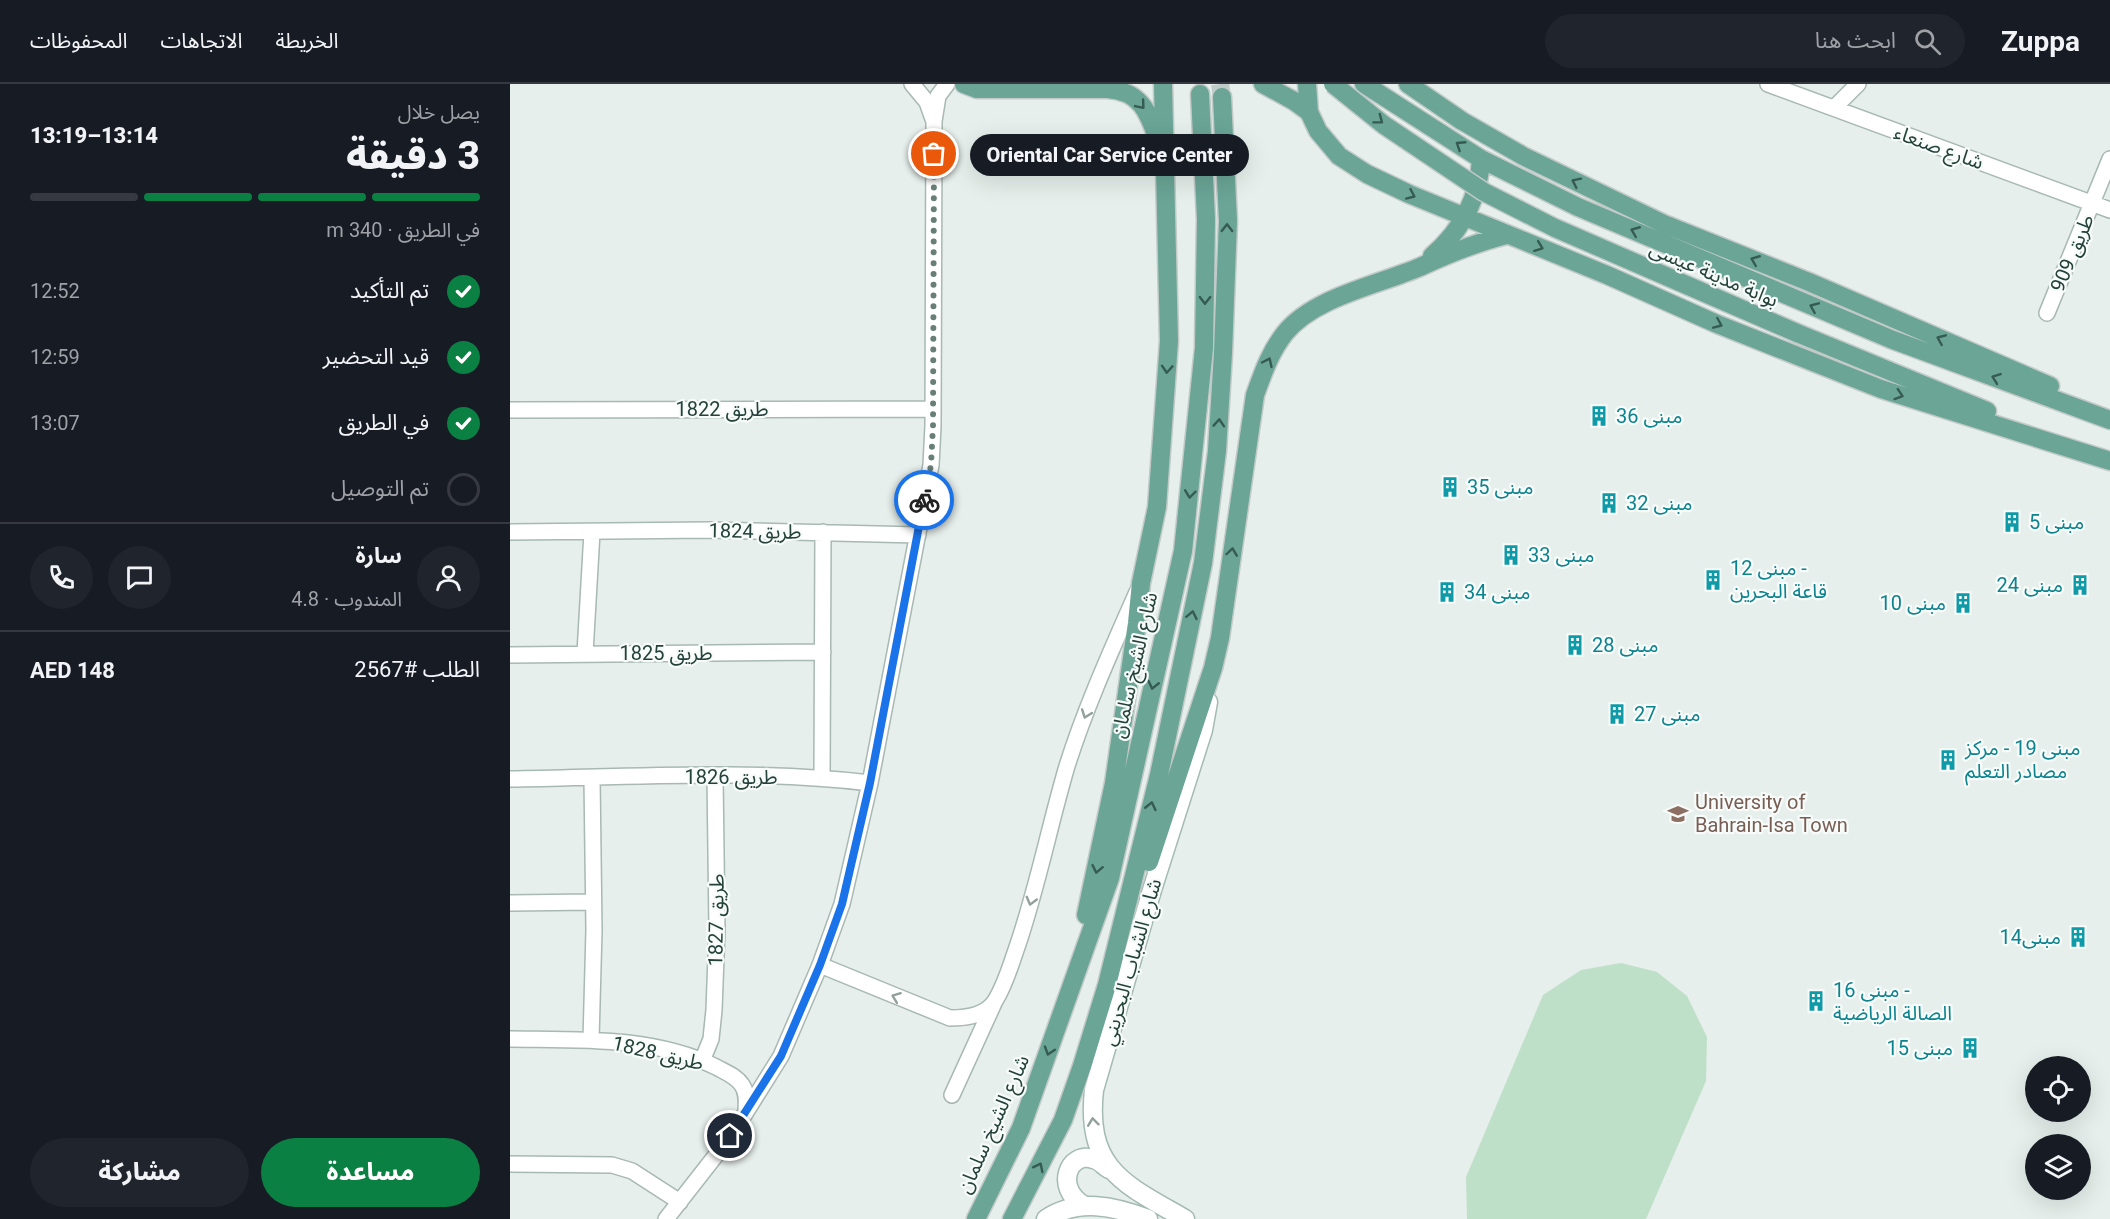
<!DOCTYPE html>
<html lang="ar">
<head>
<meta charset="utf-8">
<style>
	body { margin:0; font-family:Roboto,"Noto Sans Arabic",sans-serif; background:#20242c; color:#f1f3f6; direction:rtl; height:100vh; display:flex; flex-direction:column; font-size:22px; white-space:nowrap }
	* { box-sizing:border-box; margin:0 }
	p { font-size:20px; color:#9ea1a6 }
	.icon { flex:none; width:33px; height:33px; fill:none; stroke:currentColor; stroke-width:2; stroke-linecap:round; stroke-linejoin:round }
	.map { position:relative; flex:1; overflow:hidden; direction:ltr }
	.details { display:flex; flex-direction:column; background:#171b24; width:510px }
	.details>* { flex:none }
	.controls { position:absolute; left:1515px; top:972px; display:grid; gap:12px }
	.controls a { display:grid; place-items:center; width:66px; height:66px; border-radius:50%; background:#171b24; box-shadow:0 6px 24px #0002; font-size:30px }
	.pin { position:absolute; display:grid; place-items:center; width:51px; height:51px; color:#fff; margin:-26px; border:3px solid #fff; border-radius:50%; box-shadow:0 2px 6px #0007 }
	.courier { position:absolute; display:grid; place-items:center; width:60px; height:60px; margin:-30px; border:4px solid #1a73e8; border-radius:50%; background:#fff; color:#222; box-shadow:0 2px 8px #0007 }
	.bubble { position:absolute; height:42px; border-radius:21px; background:#171b24; box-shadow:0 6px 24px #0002; font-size:20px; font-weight:800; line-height:42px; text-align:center; direction:rtl }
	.head em { font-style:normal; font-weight:800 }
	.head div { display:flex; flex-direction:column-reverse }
	.head { display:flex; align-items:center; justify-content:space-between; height:102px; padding:0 30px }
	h1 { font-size:39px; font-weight:800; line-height:45px }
	.bar { display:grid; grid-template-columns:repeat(4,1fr); gap:9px 6px; align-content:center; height:72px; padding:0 30px }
	.bar i { height:8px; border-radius:4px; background:#363941 }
	.bar .active { background:#0b8043 }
	.bar p { grid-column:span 4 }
	.line { display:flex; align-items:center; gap:15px; padding:0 30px; border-top:2px solid #363941 }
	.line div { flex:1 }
	.round { display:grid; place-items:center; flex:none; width:63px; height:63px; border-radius:32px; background:#20242c }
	ol { padding:0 30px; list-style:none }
	li { display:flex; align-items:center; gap:18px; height:66px }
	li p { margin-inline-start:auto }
	li .icon { padding:6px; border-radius:50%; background:#0b8043; color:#fff; stroke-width:4 }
	li:last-child { color:#9ea1a6 }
	li i { width:33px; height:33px; border:3px solid #363941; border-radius:50% }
	.action { display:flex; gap:12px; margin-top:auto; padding:12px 30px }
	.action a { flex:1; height:69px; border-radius:36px; background:#0b8043; color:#fff; font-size:24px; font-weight:800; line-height:69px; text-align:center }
	.action a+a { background:#20242c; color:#f1f3f6 }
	header { display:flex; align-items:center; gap:36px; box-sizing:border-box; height:84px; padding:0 30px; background:#171b24; border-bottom:2px solid #363941 }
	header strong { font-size:28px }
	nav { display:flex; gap:33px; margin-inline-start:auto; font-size:21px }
	.search { width:420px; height:54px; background:#20242c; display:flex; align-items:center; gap:15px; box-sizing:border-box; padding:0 21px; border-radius:33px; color:#9ea1a6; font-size:22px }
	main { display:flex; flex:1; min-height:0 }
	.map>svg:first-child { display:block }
</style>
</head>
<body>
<header>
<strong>Zuppa</strong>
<div class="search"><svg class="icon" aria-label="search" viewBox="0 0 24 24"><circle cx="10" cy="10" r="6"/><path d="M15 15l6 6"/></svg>ابحث هنا</div>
<nav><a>الخريطة</a><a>الاتجاهات</a><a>المحفوظات</a></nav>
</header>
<main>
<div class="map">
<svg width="1600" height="1135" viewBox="0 0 1600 1135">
	<rect width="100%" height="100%" fill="#e6efeb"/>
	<path fill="#bfe0c8" d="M 1111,879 L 1147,888 L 1177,912 L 1197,953 L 1196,997 L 1136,1135 L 957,1135 L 956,1093 L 1033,911 L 1071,886 Z"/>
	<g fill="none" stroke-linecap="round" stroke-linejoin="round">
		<path stroke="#bfccc8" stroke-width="18" stroke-dasharray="18 9" stroke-linecap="butt" d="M 710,0 L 712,13"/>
		<g stroke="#a8b8b2" stroke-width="18">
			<path id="street" d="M 402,0 L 417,18 L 423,35
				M 1258,0 L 1600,126
				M 1324,24 L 1348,0
				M 1537,229 L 1600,75
				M 0,326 L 423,325
				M 0,448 L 199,446 L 408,451
				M 75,569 L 82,448
				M 0,571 L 313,568
				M 312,694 L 313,448
				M 0,695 C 118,693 243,685 360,699
				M 0,819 L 83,818
				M 310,881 L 440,934 C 456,934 476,931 485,917 C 495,901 500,883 506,866 C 527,806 539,743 557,682 C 576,622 602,565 627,508
				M 0,955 C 69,956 142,952 206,983 C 215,988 226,992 232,1001 C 238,1010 236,1019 236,1028
				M 81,956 L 84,846 L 82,694
				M 192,977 L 201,955 L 204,926 L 207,846 L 205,692
				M 442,1011 L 484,919
				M 0,1080 L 102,1081 L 122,1087 L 170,1118
				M 156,1135 L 221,1052 L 271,972 L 310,881 L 332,820 L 360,699 L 421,381 L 423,342 L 424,37 L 428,12 L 437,0"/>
		</g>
		<g stroke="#a4bbb3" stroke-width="21">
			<path id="secondary" d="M 573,1121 C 544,1103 559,1067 583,1075 C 589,1076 594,1082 599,1085
				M 536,1135 C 568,1114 604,1122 638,1135
				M 675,1135 C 616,1101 575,1086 584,1006 L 642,806 L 693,646 L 698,618"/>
		</g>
		<g stroke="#c2cac8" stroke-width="21">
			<path id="primary" d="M 454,0 L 467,5 L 597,5 C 633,7 639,31 650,61
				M 753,0 L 784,17 L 799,28
				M 797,0 L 799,28 L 808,47 L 829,72 L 857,90 L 899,110 L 1097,191 L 1207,240 L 1371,305 L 1600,377
				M 854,0 L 971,75 L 1068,123 L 1383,256 L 1600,336
				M 898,0 L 952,37 L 1013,72 L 1154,140 L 1299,198 L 1540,302
				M 922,172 C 952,146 969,114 971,75
				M 1287,249 L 1477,327
				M 639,778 L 703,584 L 710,554 L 745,311 C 753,289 760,268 775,249 C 804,213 868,201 910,183 C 938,170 965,159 996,151
				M 576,831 L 604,699 L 627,539 L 631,499 L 647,423 L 659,257 L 653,0
				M 466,1135 L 511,1044 L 600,794 L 673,467 L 694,264 L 696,135 L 690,10
				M 502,1135 L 553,1036 L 572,982 L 597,901 L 649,691 L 693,479 L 707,367 L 713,269 L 718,137 L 712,13"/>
		</g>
		<use href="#street" stroke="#fff" stroke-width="15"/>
		<use href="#secondary" stroke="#fff" stroke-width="18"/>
		<use href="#primary" stroke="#6aa596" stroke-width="18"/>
		<g stroke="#c2cac8" stroke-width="21" stroke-linecap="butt">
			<path id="primary-bridge" d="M 823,0 L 874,41 L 974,108 L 1045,144 L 1287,249"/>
		</g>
		<use href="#primary-bridge" stroke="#6aa596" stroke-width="18"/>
	</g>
	<defs><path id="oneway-chevron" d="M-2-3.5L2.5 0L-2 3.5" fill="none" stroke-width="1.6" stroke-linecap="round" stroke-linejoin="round" transform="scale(1.5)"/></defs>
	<g stroke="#365b51">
		<use href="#oneway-chevron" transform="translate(631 21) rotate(50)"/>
		<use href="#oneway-chevron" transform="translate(869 36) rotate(37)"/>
		<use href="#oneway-chevron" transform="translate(950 61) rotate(-147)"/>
		<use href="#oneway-chevron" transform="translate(1066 98) rotate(-154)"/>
		<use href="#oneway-chevron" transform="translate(901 111) rotate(24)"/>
		<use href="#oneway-chevron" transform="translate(717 144) rotate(-89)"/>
		<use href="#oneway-chevron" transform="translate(1125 147) rotate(-158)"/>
		<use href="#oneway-chevron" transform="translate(1029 163) rotate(21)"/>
		<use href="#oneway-chevron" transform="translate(1245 176) rotate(-158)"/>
		<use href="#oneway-chevron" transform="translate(695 216) rotate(91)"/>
		<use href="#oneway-chevron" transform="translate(1304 223) rotate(-157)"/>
		<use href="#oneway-chevron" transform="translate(1208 240) rotate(23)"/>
		<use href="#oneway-chevron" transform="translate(1431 255) rotate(-157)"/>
		<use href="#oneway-chevron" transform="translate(758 278) rotate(-65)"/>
		<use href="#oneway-chevron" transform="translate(657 285) rotate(94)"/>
		<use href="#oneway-chevron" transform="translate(1486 294) rotate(-160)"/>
		<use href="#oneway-chevron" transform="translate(1389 311) rotate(18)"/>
		<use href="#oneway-chevron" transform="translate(709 339) rotate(-86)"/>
		<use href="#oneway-chevron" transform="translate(680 410) rotate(97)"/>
		<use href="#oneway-chevron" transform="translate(722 468) rotate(-82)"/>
		<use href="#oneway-chevron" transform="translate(682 531) rotate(-78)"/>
		<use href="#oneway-chevron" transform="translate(643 601) rotate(103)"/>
		<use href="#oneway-chevron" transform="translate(641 722) rotate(-77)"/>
		<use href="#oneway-chevron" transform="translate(587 785) rotate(102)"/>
		<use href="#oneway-chevron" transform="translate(539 967) rotate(108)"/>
		<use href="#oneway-chevron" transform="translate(529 1083) rotate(-63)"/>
	</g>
	<g stroke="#92a09c">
		<use href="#oneway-chevron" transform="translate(576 630) rotate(110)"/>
		<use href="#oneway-chevron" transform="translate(521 817) rotate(105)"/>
		<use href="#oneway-chevron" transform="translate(386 913) rotate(-159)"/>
		<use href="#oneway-chevron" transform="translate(583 1038) rotate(-97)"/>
	</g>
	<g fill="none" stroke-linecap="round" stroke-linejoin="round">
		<path stroke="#687f78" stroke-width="6" stroke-dasharray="0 10.8" d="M 414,416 L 421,381 L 423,342 L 424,70"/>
		<path stroke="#1a73e8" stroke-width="8" d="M 220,1052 L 271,972 L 310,881 L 332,820 L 360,699 L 414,416"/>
	</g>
	<defs>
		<g id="building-bare" transform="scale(1.62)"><path d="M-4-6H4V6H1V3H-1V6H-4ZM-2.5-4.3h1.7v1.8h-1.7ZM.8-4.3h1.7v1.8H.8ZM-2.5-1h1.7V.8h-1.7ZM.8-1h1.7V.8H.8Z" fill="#0f9aa8" stroke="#f7fbf9" stroke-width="2.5" paint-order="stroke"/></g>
		<g id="school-bare" transform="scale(1.62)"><path d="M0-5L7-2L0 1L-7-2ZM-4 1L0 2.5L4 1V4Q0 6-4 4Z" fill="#8d6e63" stroke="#f7fbf9" stroke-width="2.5" paint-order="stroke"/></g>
	</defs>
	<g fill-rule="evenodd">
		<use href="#building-bare" x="1089" y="332"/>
		<use href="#building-bare" x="940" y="403"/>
		<use href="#building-bare" x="1099" y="419"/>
		<use href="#building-bare" x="1502" y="438"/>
		<use href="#building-bare" x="1001" y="471"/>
		<use href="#building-bare" x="1203" y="496"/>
		<use href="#building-bare" x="1570" y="501"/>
		<use href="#building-bare" x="937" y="508"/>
		<use href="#building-bare" x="1453" y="519"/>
		<use href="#building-bare" x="1065" y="561"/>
		<use href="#building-bare" x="1107" y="630"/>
		<use href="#building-bare" x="1438" y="676"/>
		<use href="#school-bare" x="1168" y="730"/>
		<use href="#building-bare" x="1568" y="853"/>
		<use href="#building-bare" x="1306" y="917"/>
		<use href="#building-bare" x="1460" y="964"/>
	</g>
	<g text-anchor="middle" stroke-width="4.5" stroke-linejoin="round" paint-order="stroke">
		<g font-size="20" fill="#24423a" stroke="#f7fbf9">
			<text transform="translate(1429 63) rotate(20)" y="7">شارع صنعاء</text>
			<text transform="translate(1562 169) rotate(-67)" y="7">طريق 909</text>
			<text transform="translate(1204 190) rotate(23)" y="7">بوابة مدينة عيسى</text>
			<text x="212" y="332">طريق 1822</text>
			<text transform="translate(245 447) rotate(1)" y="7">طريق 1824</text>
			<text x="156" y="576">طريق 1825</text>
			<text transform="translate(624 581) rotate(-77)" y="7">شارع الشيخ سلمان</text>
			<text x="221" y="700">طريق 1826</text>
			<text transform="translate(206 836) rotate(-89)" y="7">طريق 1827</text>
			<text transform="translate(621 878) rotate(-74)" y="7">شارع الشباب البحريني</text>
			<text transform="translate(148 969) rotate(13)" y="7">طريق 1828</text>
			<text transform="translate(483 1040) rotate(-66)" y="7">شارع الشيخ سلمان</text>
		</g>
		<g font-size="20" fill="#0d838f" stroke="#f7fbf9" text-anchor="start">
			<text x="1106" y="339">مبنى 36</text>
			<text x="957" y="410">مبنى 35</text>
			<text x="1116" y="426">مبنى 32</text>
			<text x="1519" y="445">مبنى 5</text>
			<text x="1018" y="478">مبنى 33</text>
			<text x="1220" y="491">مبنى 12 -<tspan x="1220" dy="23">قاعة البحرين</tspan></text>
			<text x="1553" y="508" text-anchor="end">مبنى 24</text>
			<text x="954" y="515">مبنى 34</text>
			<text x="1436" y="526" text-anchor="end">مبنى 10</text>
			<text x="1082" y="568">مبنى 28</text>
			<text x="1124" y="637">مبنى 27</text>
			<text x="1455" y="671">مبنى 19 - مركز<tspan x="1455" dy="23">مصادر التعلم</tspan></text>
			<text x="1551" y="860" text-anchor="end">مبنى14</text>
			<text x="1323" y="913">مبنى 16 -<tspan x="1323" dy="23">الصالة الرياضية</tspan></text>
			<text x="1443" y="971" text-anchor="end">مبنى 15</text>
		</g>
		<g font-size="20" fill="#785e54" stroke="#f7fbf9" text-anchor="start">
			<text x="1185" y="725">University of<tspan x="1185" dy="23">Bahrain-Isa Town</tspan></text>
		</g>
	</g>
</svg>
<div class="controls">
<a><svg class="icon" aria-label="locate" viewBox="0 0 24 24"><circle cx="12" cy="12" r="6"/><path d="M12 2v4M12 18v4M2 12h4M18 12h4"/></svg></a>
<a><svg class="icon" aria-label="layers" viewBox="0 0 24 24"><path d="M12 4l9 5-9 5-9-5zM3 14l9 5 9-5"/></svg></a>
</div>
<div class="pin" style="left:424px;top:70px;background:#ea580c"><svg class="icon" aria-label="bag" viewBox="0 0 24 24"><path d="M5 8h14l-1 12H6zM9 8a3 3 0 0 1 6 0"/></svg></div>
<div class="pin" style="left:220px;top:1052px;background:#1f2937"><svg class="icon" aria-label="home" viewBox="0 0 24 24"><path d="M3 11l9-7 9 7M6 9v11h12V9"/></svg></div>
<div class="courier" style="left:414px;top:416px"><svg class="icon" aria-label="bike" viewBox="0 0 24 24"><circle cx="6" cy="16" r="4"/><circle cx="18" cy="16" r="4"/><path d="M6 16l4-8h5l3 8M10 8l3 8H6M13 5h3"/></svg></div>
<div class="bubble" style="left:460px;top:50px;width:279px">Oriental Car Service Center</div>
</div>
<section class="details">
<div class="head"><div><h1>3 دقيقة</h1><p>يصل خلال</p></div><em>13:14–13:19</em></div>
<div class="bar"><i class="active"></i><i class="active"></i><i class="active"></i><i></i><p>في الطريق · 340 m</p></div>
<ol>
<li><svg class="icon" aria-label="check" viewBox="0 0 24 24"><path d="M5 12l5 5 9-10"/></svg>تم التأكيد<p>12:52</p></li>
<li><svg class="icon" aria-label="check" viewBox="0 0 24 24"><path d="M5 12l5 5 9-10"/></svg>قيد التحضير<p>12:59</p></li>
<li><svg class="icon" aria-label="check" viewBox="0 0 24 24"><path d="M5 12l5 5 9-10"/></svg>في الطريق<p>13:07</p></li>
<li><i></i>تم التوصيل</li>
</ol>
<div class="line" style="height:108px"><a class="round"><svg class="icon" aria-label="person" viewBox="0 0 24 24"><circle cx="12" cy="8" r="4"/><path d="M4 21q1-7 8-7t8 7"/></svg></a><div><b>سارة</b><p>المندوب · 4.8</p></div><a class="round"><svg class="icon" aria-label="chat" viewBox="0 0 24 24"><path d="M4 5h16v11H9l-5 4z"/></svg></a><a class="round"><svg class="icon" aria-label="phone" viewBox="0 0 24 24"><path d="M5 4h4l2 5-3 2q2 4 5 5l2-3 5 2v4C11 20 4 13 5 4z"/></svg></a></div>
<div class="line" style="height:78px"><div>الطلب #2567</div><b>AED 148</b></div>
<div class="action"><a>مساعدة</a><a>مشاركة</a></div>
</section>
</main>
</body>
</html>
